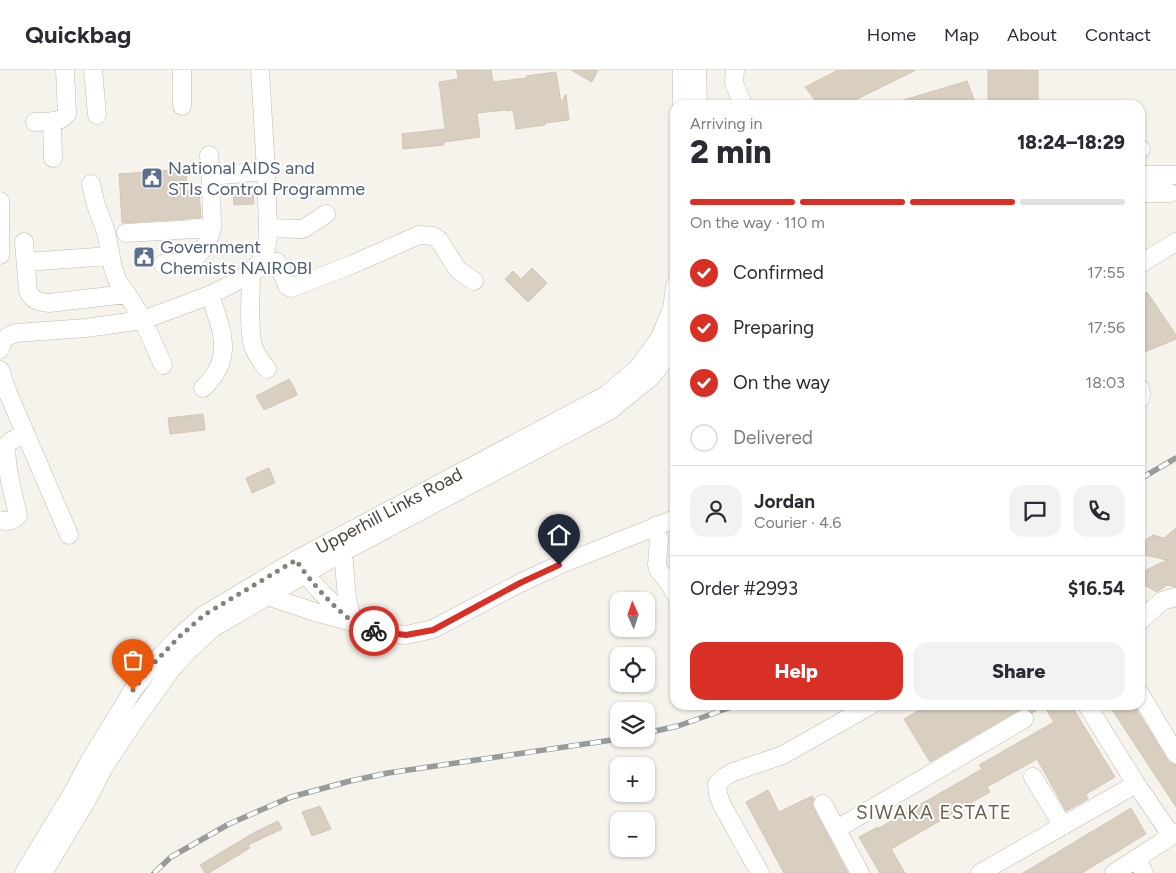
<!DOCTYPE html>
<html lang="en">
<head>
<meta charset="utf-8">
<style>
	body { margin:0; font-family:Figtree,sans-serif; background:#f2f2f3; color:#2b2b33; height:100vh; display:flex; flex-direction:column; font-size:19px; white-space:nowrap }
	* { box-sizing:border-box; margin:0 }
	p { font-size:16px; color:#7c7c81 }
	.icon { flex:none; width:28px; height:28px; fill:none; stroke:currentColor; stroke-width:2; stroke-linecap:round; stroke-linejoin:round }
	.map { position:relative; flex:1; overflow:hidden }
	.panel { position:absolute; left:670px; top:30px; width:475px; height:610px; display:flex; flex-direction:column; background:#fff; border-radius:15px; box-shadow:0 1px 4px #0004 }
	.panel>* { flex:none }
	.needle { width:32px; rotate:357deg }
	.fabs { position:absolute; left:610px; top:522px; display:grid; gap:10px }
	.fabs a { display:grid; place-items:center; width:45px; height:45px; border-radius:10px; background:#fff; box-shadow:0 1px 4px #0004; font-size:25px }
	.pin { position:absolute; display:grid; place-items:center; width:42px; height:42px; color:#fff; margin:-51px -21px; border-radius:50% 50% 50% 0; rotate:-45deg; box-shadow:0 0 5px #0007 }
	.pin .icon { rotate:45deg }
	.courier { position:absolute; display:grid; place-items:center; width:50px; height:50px; margin:-25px; border:4px solid #d93025; border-radius:50%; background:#fff; color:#222; box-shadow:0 1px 6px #0007 }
	.headline em { font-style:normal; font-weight:800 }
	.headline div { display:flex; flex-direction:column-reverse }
	.headline { display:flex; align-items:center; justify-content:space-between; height:85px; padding:0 20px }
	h1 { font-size:32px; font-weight:800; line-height:38px }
	.bar { display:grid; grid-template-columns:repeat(4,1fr); gap:8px 5px; align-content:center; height:60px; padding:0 20px }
	.bar i { height:6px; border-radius:4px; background:#e1e1e2 }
	.bar .on { background:#d93025 }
	.bar p { grid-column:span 4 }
	.line { display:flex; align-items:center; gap:12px; padding:0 20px; border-top:1px solid #e1e1e2 }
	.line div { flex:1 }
	.round { display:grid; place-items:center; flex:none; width:52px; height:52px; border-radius:15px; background:#f2f2f3 }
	ol { padding:0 20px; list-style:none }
	li { display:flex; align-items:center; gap:15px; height:55px }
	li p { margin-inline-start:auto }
	li .icon { padding:5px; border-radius:50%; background:#d93025; color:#fff; stroke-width:4 }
	li:last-child { color:#7c7c81 }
	li i { width:28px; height:28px; border:2px solid #e1e1e2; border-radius:50% }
	.cta { display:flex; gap:10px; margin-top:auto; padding:10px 20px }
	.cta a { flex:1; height:58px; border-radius:15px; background:#d93025; color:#fff; font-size:20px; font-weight:800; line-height:58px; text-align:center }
	.cta a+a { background:#f2f2f3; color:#2b2b33 }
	header { display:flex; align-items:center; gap:30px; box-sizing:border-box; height:70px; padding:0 25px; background:#fff; border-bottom:1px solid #e1e1e2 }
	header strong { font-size:24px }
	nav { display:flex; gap:28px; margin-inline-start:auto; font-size:18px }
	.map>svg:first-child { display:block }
</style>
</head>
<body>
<header>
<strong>Quickbag</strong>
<nav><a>Home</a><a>Map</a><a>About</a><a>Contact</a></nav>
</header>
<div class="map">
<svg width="1176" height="803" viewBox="0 0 1176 803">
	<rect width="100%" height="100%" fill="#f6f3ec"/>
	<path fill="#d8cfc1" stroke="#d3c7b4" d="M 457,0 L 491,0 L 493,12 L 527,8 L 526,6 L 556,2 L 561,33 L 566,24 L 569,50 L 545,53 L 545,55 L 516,59 L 513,40 L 507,41 L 506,40 L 477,43 L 480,67 L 444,72 L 444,75 L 403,79 L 402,64 L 445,59 L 439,12 L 458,9 Z
		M 571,0 L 598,0 L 592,12 Z
		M 838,0 L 916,0 L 845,35 L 819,35 L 805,17 Z
		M 988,0 L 1038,0 L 1038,31 L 988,31 Z
		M 967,11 L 976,35 L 894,35 L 894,33 Z
		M 186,99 L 187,122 L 199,121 L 201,148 L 122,153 L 119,104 Z
		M 253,122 L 254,134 L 234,135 L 233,124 Z
		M 532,198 L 547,213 L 528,232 L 505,209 L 513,201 L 521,209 Z
		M 1147,222 L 1176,265 L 1176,269 L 1140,284 L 1140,227 Z
		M 289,309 L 294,317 L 297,325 L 264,340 L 256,326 Z
		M 203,344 L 205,360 L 170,364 L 168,348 Z
		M 269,398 L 275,413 L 252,423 L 246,408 Z
		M 1176,458 L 1176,517 L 1167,515 L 1157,522 L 1140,513 L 1140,503 L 1167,490 L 1140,484 L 1141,473 L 1153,465 L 1164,468 Z
		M 928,635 L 1071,635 L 1115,707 L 1086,724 L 1088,729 L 1066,741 L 1037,689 L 987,717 L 990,722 L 891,779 L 905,803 L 880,803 L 859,767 L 878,757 L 879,758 L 982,699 L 979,695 L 1054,652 L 1044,636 L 1032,643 L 1029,640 L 1024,638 L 1019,640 L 930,692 L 904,649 Z
		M 1109,635 L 1134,635 L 1167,689 L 1170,693 L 1176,695 L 1176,737 Z
		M 768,720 L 779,742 L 812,726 L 814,729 L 812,734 L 814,739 L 848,803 L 784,803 L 746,732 Z
		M 320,736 L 331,759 L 312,766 L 302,742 Z
		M 1131,738 L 1146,764 L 1082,803 L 1023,803 Z
		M 278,751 L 282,759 L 248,775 L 250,778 L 209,803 L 205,803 L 200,795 L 255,762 Z"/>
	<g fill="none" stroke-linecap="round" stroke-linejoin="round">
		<g stroke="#c2bbae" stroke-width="19">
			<path id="minor" d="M 93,0 L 97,45
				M 697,0 L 698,35
				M 735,0 L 734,13 L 743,35
				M 682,35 L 682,0
				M 182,36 L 182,0
				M 52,51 L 53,88
				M 35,52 C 46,51 59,54 67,44 L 65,0
				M 1140,79 L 1141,79
				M 209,85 L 211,106 L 266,101
				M 1140,105 L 1176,105
				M 91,114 L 96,135 L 106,162 L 113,198 L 118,212 L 127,224
				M 1140,123 L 1170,123
				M 0,131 L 0,185
				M 268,158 L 303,159 L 326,144
				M 126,163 L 212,158
				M 24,172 L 28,221 C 32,231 40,232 49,233 L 127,224 L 143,250 L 163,295
				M 26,192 L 110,186
				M 163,194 L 186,191 L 197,186 L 207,174 L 212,158 L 211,106
				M 1140,194 L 1176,172
				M 0,279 C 2,269 7,266 16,263 L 86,258 L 143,250 L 210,225 L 232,214 L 251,202 L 260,192 L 265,183 L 268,168 L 268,158 L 266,101 L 260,0
				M 267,299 C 262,292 256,285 253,276 C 248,257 251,223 251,202 L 270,193 L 277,192 L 280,197 L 287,216 L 291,218 L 351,195 L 419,165 L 433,166 L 439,170 L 458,200 L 474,211
				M 0,300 L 8,323 L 69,465
				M 203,318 C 235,288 222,261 210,225
				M 1140,318 L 1141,324 L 1140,329
				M 0,450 C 6,452 14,451 18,445 C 15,433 2,382 8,374 C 12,369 20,366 26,364
				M 655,456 L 659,470 L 657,494 L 658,499 L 671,516 L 675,524
				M 339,472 L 343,482 L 347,529 L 353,552
				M 301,497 C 314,517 333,534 351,550
				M 267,526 L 315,542 L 353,552 L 374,562 L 406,565 L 433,559 L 520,513 L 559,495 L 675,449
				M 1140,551 L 1162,531 L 1176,527
				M 1140,624 L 1176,684
				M 1087,635 L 1136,714 L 1172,766
				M 1033,707 L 1063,756
				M 823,734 L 860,803
				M 837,759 L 1024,649
				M 1137,788 L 1144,803
				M 24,803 L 73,722 L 90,690 L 133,620 L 155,592 L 179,567 L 204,545 L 296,490 L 606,325 L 638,298 L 659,269 L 672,239 L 675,216
				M 43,803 L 87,730 L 104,697 L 131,656 L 173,597 L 190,579 L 213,558 L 343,482 L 609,341 L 651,307 L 669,284 L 675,274
				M 760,803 L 722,735 L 718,724 L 717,714 L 726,706 L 733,702 L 783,685 L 871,635
				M 980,803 L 1136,714
				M 1114,803 L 1176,763"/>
		</g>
		<use href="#minor" stroke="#fff" stroke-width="18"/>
		<g stroke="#9a9a9a" stroke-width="5.5">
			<path id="rail" d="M 1140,409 L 1176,388
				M 646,663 L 678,656 L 737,635
				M 154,803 L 171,787 L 229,754 L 291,727 L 350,711 L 388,703 L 619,669"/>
		</g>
		<use href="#rail" stroke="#fff" stroke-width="4" stroke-dasharray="11" stroke-linecap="butt"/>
	</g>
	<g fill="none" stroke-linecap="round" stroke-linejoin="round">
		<path stroke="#878178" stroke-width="5" stroke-dasharray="0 9" d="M 133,620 L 155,592 L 179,567 L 204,545 L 296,490 C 310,511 332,536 352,551 C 358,556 367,558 374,561"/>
		<path stroke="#d93025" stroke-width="6" d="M 374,561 L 406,565 L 433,560 L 520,513 L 559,495"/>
	</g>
	<defs>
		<g id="civic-square" transform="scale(1.125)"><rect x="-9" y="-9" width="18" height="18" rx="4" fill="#5c6f8a" stroke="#fff"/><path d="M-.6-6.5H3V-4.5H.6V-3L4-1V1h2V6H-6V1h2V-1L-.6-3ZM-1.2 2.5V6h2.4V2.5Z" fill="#fff"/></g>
	</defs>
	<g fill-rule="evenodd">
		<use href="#civic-square" x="152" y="108"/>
		<use href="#civic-square" x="144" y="187"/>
	</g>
	<g text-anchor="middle" stroke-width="4" stroke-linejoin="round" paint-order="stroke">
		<g font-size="18" fill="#4e5e75" stroke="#fff" text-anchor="start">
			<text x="168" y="104">National AIDS and<tspan x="168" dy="21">STIs Control Programme</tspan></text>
			<text x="160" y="183">Government<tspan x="160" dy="21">Chemists NAIROBI</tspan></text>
		</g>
		<g font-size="18" fill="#4b4439" stroke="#fff">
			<text transform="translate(389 441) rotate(-28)" y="6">Upperhill Links Road</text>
		</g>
		<g font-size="19" letter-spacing="1" fill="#6e6250" stroke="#fff">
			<text x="934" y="749">SIWAKA ESTATE</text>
		</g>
	</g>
</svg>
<div class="fabs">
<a><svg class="needle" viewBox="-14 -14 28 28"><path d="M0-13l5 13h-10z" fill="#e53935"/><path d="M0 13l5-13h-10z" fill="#7c7c81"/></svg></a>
<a><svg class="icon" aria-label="locate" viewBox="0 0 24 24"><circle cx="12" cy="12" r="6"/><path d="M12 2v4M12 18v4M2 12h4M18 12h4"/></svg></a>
<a><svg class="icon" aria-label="layers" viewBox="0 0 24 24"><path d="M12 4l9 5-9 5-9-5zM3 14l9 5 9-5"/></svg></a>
<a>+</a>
<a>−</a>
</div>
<div class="pin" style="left:133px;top:620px;background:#ea580c"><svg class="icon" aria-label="bag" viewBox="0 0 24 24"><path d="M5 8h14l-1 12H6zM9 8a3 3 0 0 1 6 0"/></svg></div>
<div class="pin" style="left:559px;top:495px;background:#1f2937"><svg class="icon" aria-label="home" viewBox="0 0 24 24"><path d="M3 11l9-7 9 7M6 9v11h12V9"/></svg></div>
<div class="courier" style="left:374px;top:561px"><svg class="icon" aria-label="bike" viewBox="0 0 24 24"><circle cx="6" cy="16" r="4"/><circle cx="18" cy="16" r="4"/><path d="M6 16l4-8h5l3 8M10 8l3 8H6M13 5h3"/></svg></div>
<section class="panel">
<div class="headline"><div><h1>2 min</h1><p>Arriving in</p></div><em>18:24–18:29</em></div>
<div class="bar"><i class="on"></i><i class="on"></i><i class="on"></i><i></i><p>On the way · 110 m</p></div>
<ol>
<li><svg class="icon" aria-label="check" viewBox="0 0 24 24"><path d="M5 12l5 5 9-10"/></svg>Confirmed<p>17:55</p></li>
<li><svg class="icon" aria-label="check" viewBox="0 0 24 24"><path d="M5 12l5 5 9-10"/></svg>Preparing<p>17:56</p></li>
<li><svg class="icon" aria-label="check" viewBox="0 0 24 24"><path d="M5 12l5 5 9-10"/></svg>On the way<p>18:03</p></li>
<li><i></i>Delivered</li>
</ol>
<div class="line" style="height:90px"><a class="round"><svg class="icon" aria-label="person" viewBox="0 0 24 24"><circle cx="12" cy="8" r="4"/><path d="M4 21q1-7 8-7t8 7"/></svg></a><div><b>Jordan</b><p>Courier · 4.6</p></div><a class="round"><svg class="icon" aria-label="chat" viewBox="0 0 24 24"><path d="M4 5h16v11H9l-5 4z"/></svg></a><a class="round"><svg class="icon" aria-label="phone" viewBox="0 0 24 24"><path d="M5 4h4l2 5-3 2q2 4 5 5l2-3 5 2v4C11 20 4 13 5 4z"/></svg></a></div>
<div class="line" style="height:65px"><div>Order #2993</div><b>$16.54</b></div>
<div class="cta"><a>Help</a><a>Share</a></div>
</section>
</div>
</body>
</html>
